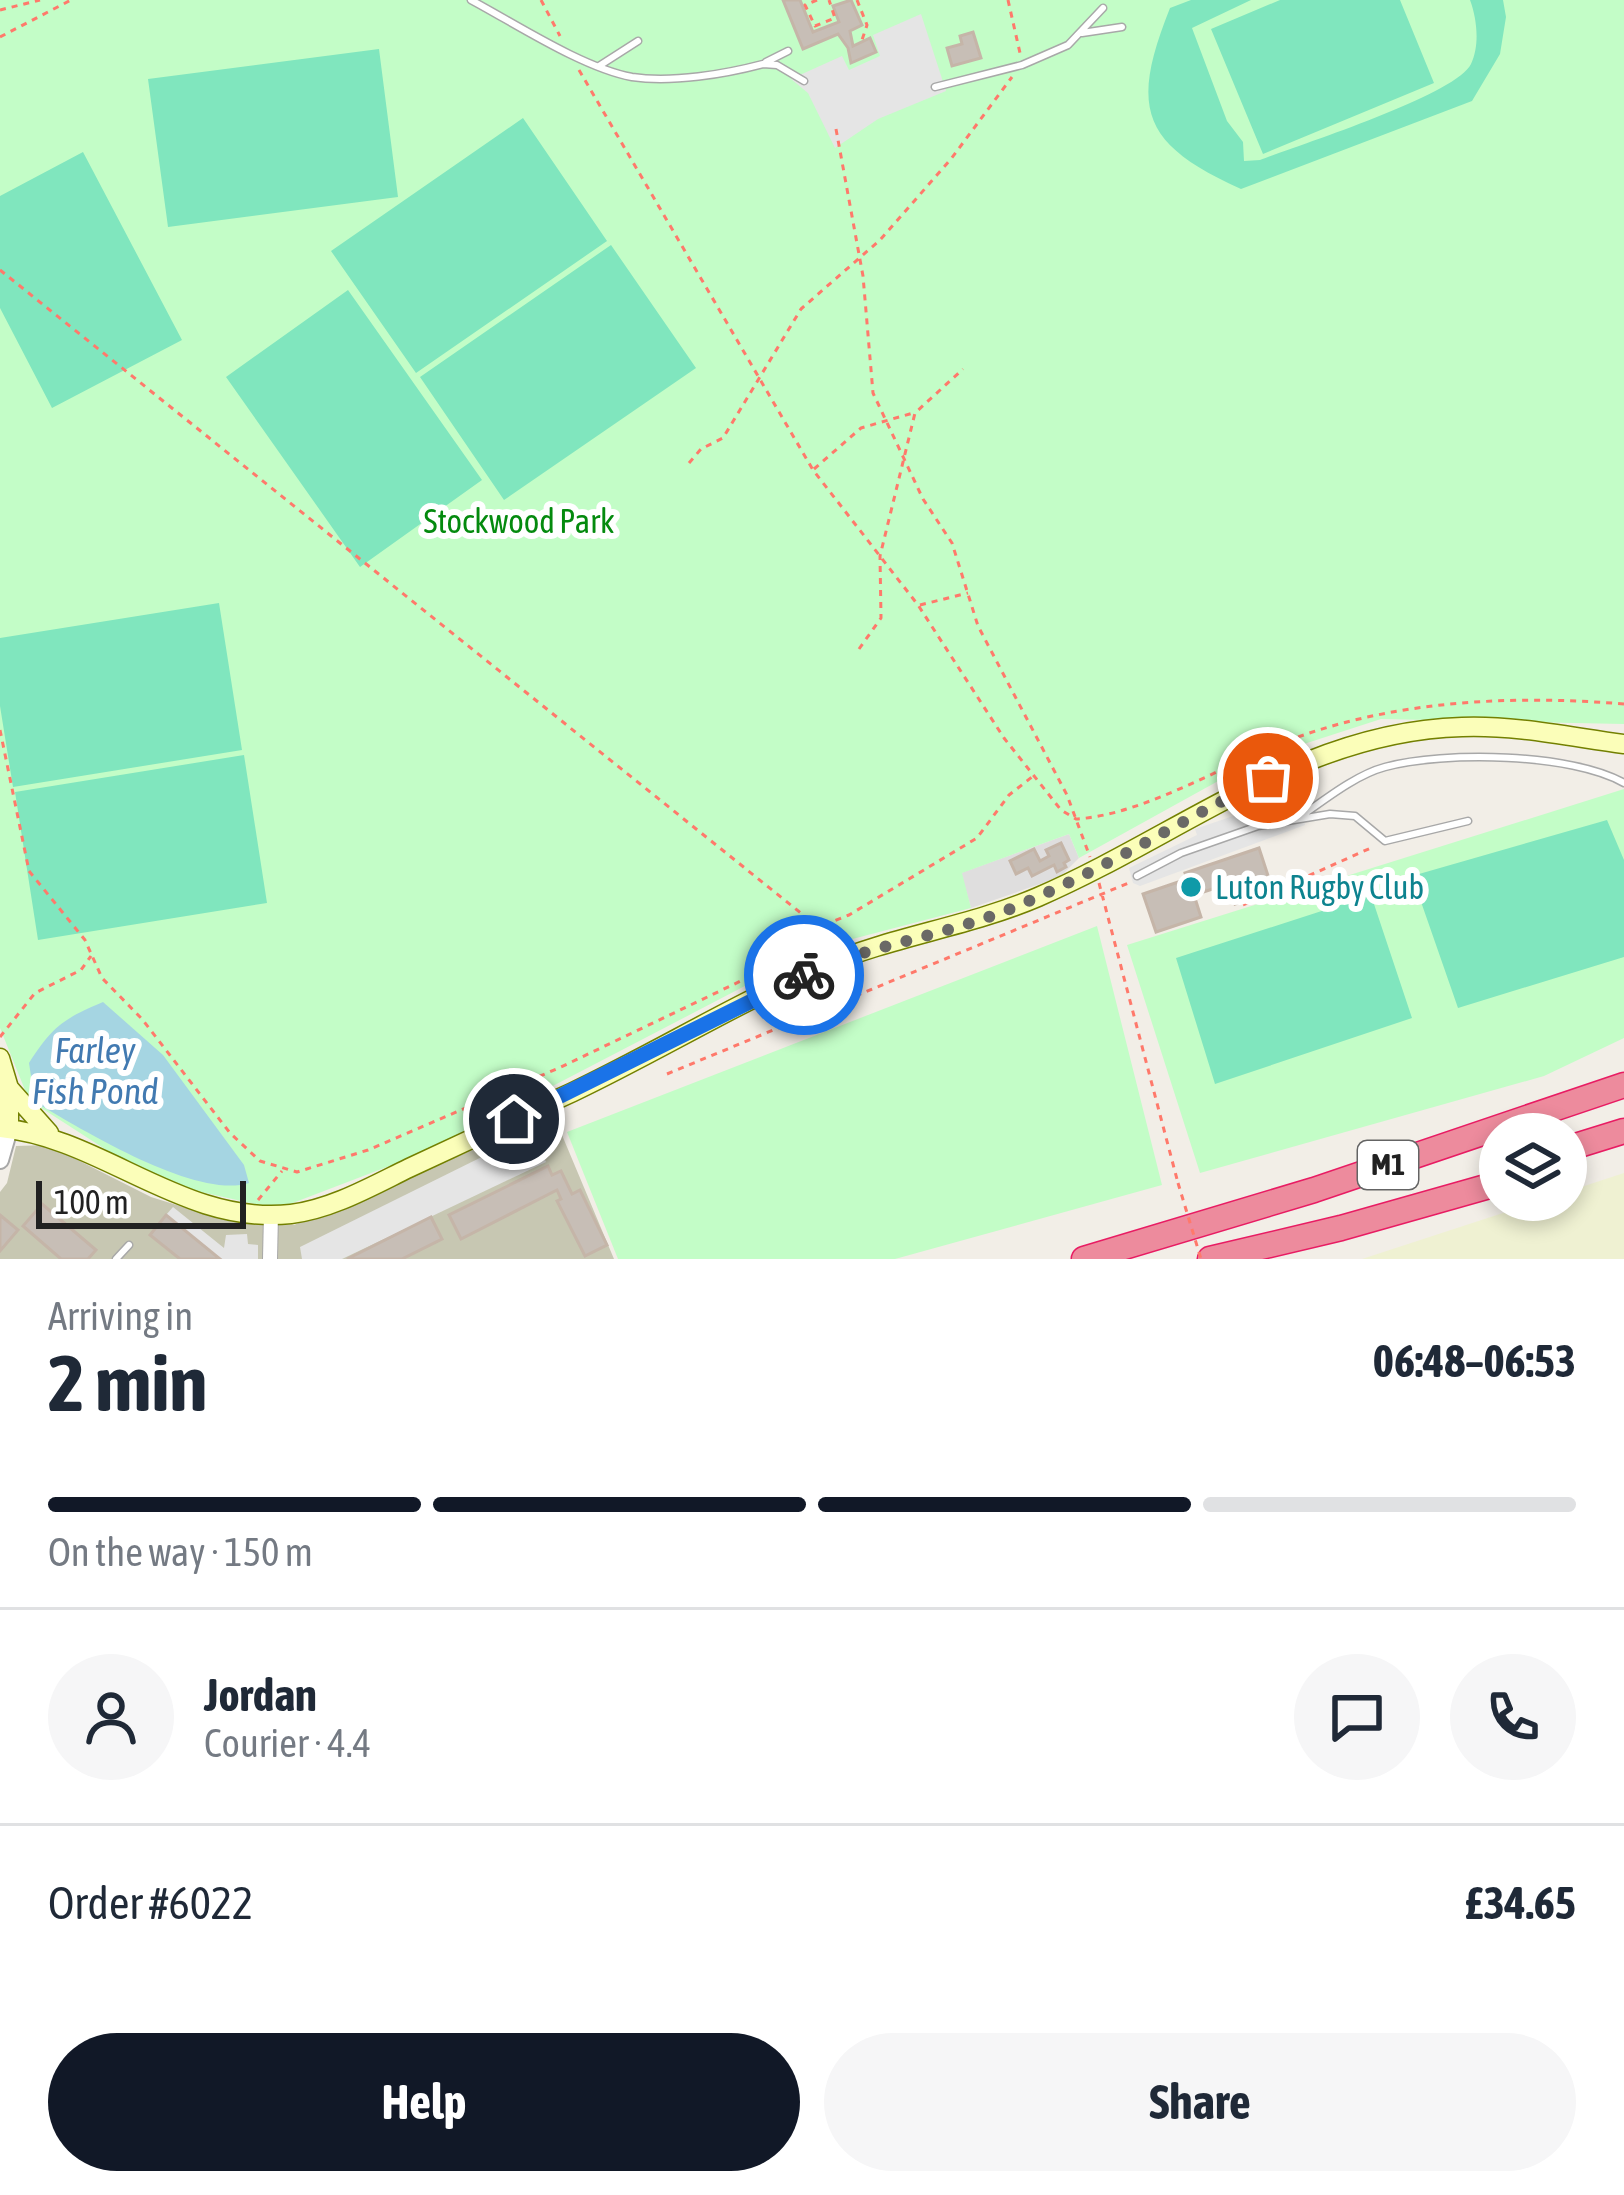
<!DOCTYPE html>
<html lang="en">
<head>
<meta charset="utf-8">
<style>
	body { margin:0; font-family:"Asap Condensed",sans-serif; background:#f6f6f7; color:#1f2937; height:100vh; display:flex; flex-direction:column; font-size:45px; white-space:nowrap }
	* { box-sizing:border-box; margin:0 }
	p { font-size:39px; color:#747a83 }
	.icon { flex:none; width:66px; height:66px; fill:none; stroke:currentColor; stroke-width:2; stroke-linecap:round; stroke-linejoin:round }
	.map { position:relative; height:1259px; overflow:hidden }
	.sheet { display:flex; flex-direction:column; background:#fff; flex:1 }
	.sheet>* { flex:none }
	.tools { position:absolute; left:1479px; top:1113px; display:grid; gap:24px }
	.tools a { display:grid; place-items:center; width:108px; height:108px; border-radius:50%; background:#fff; box-shadow:0 6px 18px #0003; font-size:60px }
	.scale { position:absolute; left:36px; bottom:30px; width:210px; box-sizing:border-box; padding-left:12px; border:6px solid #212121; border-top:0; font-size:33px; line-height:42px; white-space:nowrap; color:#212121; -webkit-text-stroke:9px #fff; paint-order:stroke }
	.pin { position:absolute; display:grid; place-items:center; width:102px; height:102px; color:#fff; margin:-51px; border:6px solid #fff; border-radius:50%; box-shadow:0 3px 12px #0007 }
	.courier { position:absolute; display:grid; place-items:center; width:120px; height:120px; margin:-60px; border:9px solid #1a73e8; border-radius:50%; background:#fff; color:#222; box-shadow:0 3px 15px #0007 }
	.overview em { font-style:normal; font-weight:700 }
	.overview div { display:flex; flex-direction:column-reverse }
	.overview { display:flex; align-items:center; justify-content:space-between; height:204px; padding:0 48px }
	h1 { font-size:78px; font-weight:700; line-height:90px }
	.bar { display:grid; grid-template-columns:repeat(4,1fr); gap:18px 12px; align-content:center; height:144px; padding:0 48px }
	.bar i { height:15px; border-radius:9px; background:#e0e1e3 }
	.bar .current { background:#111827 }
	.bar p { grid-column:span 4 }
	.line { display:flex; align-items:center; gap:30px; padding:0 48px; border-top:3px solid #e0e1e3 }
	.line div { flex:1 }
	.round { display:grid; place-items:center; flex:none; width:126px; height:126px; border-radius:63px; background:#f6f6f7 }
	.action { display:flex; gap:24px; margin-top:auto; padding:24px 48px }
	.action a { flex:1; height:138px; border-radius:72px; background:#111827; color:#fff; font-size:48px; font-weight:700; line-height:138px; text-align:center }
	.action a+a { background:#f6f6f7; color:#1f2937 }
	.map>svg:first-child { display:block }
</style>
</head>
<body>
<div class="map">
<svg width="1624" height="1259" viewBox="0 0 1624 1259">
	<rect width="100%" height="100%" fill="#f2eee7"/>
	<path fill="#dfdede" d="M 1069,834 L 1079,858 L 1060,877 L 971,908 L 961,873 Z"/>
	<path fill="#c7c7b2" d="M 554,1116 L 614,1259 L 0,1259 L 0,1192 L 7,1183 L 16,1146 L 48,1145 L 151,1197 L 228,1221 L 294,1225 Z"/>
	<path fill="#eff1d2" d="M 1624,1173 L 1624,1259 L 1362,1259 L 1543,1200 L 1566,1200 L 1566,1192 Z"/>
	<path fill="#c3fdc7" d="M 0,0 L 1624,0 L 1624,724 L 1381,719 L 1258,759 L 1079,858 L 1069,834 L 962,873 L 971,908 L 818,948 L 426,1152 L 277,1209 L 156,1182 L 29,1100 L 0,1028 Z
		M 1624,789 L 1624,1038 L 1544,1076 L 1200,1173 L 1127,945 Z
		M 1097,926 L 1162,1185 L 895,1259 L 618,1259 L 567,1132 Z"/>
	<path fill="#80e6be" d="M 1191,0 L 1251,0 L 1192,28 L 1227,121 L 1243,142 L 1244,161 L 1260,160 C 1299,145 1456,95 1471,64 C 1480,45 1477,19 1470,0 L 1503,0 L 1506,17 L 1500,54 L 1472,101 L 1241,189 C 1141,144 1130,108 1170,8 Z
		M 1280,0 L 1400,0 L 1434,83 L 1263,154 L 1211,29 Z
		M 379,49 L 398,197 L 168,227 L 148,79 Z
		M 523,118 L 607,241 L 416,373 L 331,251 Z
		M 83,152 L 182,340 L 52,408 L 0,308 L 0,196 Z
		M 611,245 L 696,368 L 504,500 L 420,377 Z
		M 348,290 L 482,480 L 360,567 L 226,377 Z
		M 219,603 L 242,750 L 13,787 L 0,706 L 0,638 Z
		M 244,755 L 267,903 L 38,940 L 15,792 Z
		M 1607,820 L 1624,860 L 1624,957 L 1458,1008 L 1412,876 Z
		M 1371,895 L 1412,1018 L 1215,1084 L 1176,958 Z"/>
	<path fill="#e5e5e5" d="M 921,14 L 946,91 L 878,119 L 835,148 L 808,93 L 791,79 L 842,56 L 849,70 L 880,56 L 873,35 Z
		M 1268,808 L 1302,808 L 1305,825 L 1140,886 L 1133,883 L 1129,868 L 1197,835 L 1195,829 L 1242,813 L 1246,822 L 1268,815 Z
		M 532,1132 L 546,1162 L 342,1259 L 302,1259 L 300,1247 Z
		M 173,1207 L 224,1248 L 226,1235 L 247,1234 L 248,1244 L 258,1245 L 258,1259 L 220,1259 L 166,1215 Z"/>
	<path fill="#a5d5e2" d="M 103,1002 L 163,1055 L 244,1165 L 249,1183 C 196,1200 81,1129 35,1102 L 29,1063 C 53,1026 63,1019 103,1002 Z"/>
	<path fill="#c7beb6" stroke="#c5b5a8" stroke-width="3" d="M 783,0 L 800,0 L 813,32 L 839,22 L 833,6 L 851,0 L 862,25 L 850,31 L 853,46 L 870,38 L 876,52 L 851,63 L 848,48 L 838,34 L 803,49 Z
		M 973,32 L 981,58 L 952,66 L 947,48 L 962,44 L 960,36 Z
		M 1061,843 L 1069,860 L 1064,863 L 1066,867 L 1057,872 L 1054,865 L 1032,876 L 1028,868 L 1016,874 L 1010,861 L 1034,849 L 1040,861 L 1049,856 L 1046,850 Z
		M 1259,848 L 1273,891 L 1235,904 L 1228,884 L 1194,895 L 1201,917 L 1156,932 L 1143,894 L 1187,879 L 1185,873 Z
		M 548,1166 L 552,1175 L 561,1171 L 572,1194 L 580,1190 L 607,1245 L 585,1256 L 557,1201 L 561,1199 L 557,1190 L 461,1239 L 449,1215 Z
		M 42,1204 L 96,1250 L 88,1259 L 61,1259 L 23,1226 Z
		M 0,1215 L 18,1230 L 0,1251 Z
		M 166,1215 L 220,1259 L 180,1259 L 150,1235 Z
		M 431,1217 L 442,1239 L 402,1259 L 347,1259 Z"/>
	<g fill="none" stroke-linecap="round" stroke-linejoin="round">
		<g stroke="#a8a8a8" stroke-width="9">
			<path id="service" d="M 471,0 C 516,24 583,68 632,77 C 672,83 725,74 763,64 L 777,65 L 804,81
				M 1082,33 L 1122,27
				M 766,62 L 788,51
				M 599,66 L 638,41
				M 935,87 L 1022,65 L 1068,45 L 1103,8
				M 1297,819 C 1323,801 1355,775 1385,767 C 1444,751 1572,753 1624,783
				M 1258,826 L 1330,814 L 1355,816 L 1385,841 L 1468,821
				M 1137,876 L 1181,853 L 1258,826 L 1246,796
				M 116,1259 L 129,1245"/>
		</g>
		<g stroke="#a8a8a8" stroke-width="16">
			<path id="minor" d="M 270,1259 L 271,1214"/>
		</g>
		<g stroke="#a8a8a8" stroke-width="20">
			<path id="tertiary" d="M 0,1160 L 9,1129"/>
		</g>
		<g stroke="#738000" stroke-width="21">
			<path id="secondary" d="M 0,1058 L 9,1088 L 9,1129
				M 9,1088 L 49,1133
				M 0,1128 C 102,1137 183,1226 291,1214 C 332,1209 372,1186 409,1168 C 463,1143 518,1117 573,1092 C 657,1052 738,1002 823,966 C 893,936 968,927 1038,897 C 1179,836 1303,731 1462,727 C 1516,725 1571,737 1624,744"/>
		</g>
		<g stroke="#e81c63" stroke-width="27">
			<path id="motorway" d="M 1566,1149 L 1624,1131
				M 1084,1259 L 1314,1190 L 1624,1085
				M 1210,1259 L 1341,1228 L 1500,1183"/>
		</g>
		<path stroke="#ff796b" stroke-width="3" stroke-dasharray="6 6" stroke-linecap="butt" d="M 541,0 L 560,36
			M 817,0 L 805,5 L 815,26 L 835,18 L 829,0
			M 857,0 L 867,25 L 861,43
			M 1008,0 L 1020,53
			M 0,10 L 40,0
			M 0,37 L 71,0
			M 579,70 L 813,470 L 918,605 L 1004,738 L 1061,810 L 1076,819 C 1146,815 1231,760 1298,737 C 1401,700 1516,695 1624,704
			M 836,129 L 863,276 L 873,393 L 923,499 L 952,543 L 978,626 L 1067,795 L 1090,857
			M 0,270 L 817,926
			M 689,463 L 701,449 L 723,438 L 801,309 L 880,240 L 951,159 L 1012,77
			M 814,469 L 861,428 L 913,413
			M 920,605 L 968,593
			M 859,649 L 881,618 L 880,556 L 915,413 L 963,369
			M 0,730 L 29,871 L 85,940 L 102,978 L 142,1019 L 230,1133 L 260,1161 L 297,1172 L 368,1150 L 561,1067 L 747,978 L 819,927 L 849,915 L 977,838 L 1009,795 L 1032,777
			M 1099,883 L 1178,1183
			M 1243,905 L 1373,847
			M 0,1037 L 35,993 L 81,970 L 91,956
			M 667,1074 L 1131,882
			M 258,1200 L 282,1171"/>
		<use href="#service" stroke="#fff" stroke-width="6"/>
		<use href="#minor" stroke="#fff" stroke-width="14"/>
		<use href="#tertiary" stroke="#fff" stroke-width="16"/>
		<use href="#secondary" stroke="#fbfeb9" stroke-width="18"/>
		<use href="#motorway" stroke="#ed8b9d" stroke-width="24"/>
		<path stroke="#ff796b" stroke-width="3" stroke-dasharray="6 6" stroke-linecap="butt" d="M 1178,1183 L 1201,1259"/>
	</g>
	<g fill="none" stroke-linecap="round" stroke-linejoin="round">
		<path stroke="#6a6966" stroke-width="12" stroke-dasharray="0 21.6" d="M 804,975 C 869,945 939,937 1005,911 C 1097,874 1179,821 1268,778"/>
		<path stroke="#1a73e8" stroke-width="15" d="M 514,1119 L 804,975"/>
	</g>
	<circle fill="#0f9aa8" stroke="#fff" stroke-width="4.5" cx="1191" cy="887" r="12"/>
	<g text-anchor="middle" stroke-width="12" stroke-linejoin="round" paint-order="stroke">
		<rect fill="#fff" stroke="#646464" stroke-width="3" x="1358" y="1141" width="60" height="48" rx="9"/>
		<g font-size="30" font-weight="bold" fill="#212121">
			<text x="1388" y="1175">M1</text>
		</g>
		<g font-size="33" fill="#048a0e" stroke="#fff">
			<text x="519" y="533">Stockwood Park</text>
		</g>
		<g font-size="33" fill="#0d838f" stroke="#fff" text-anchor="start">
			<text x="1215" y="899">Luton Rugby Club</text>
		</g>
		<g font-size="36" font-style="italic" fill="#427ab1" stroke="#fff">
			<text x="95" y="1063">Farley<tspan x="95" dy="41">Fish Pond</tspan></text>
		</g>
	</g>
</svg>
<div class="tools">
<a><svg class="icon" aria-label="layers" viewBox="0 0 24 24"><path d="M12 4l9 5-9 5-9-5zM3 14l9 5 9-5"/></svg></a>
</div>
<div class="scale">100 m</div>
<div class="pin" style="left:1268px;top:778px;background:#ea580c"><svg class="icon" aria-label="bag" viewBox="0 0 24 24"><path d="M5 8h14l-1 12H6zM9 8a3 3 0 0 1 6 0"/></svg></div>
<div class="pin" style="left:514px;top:1119px;background:#1f2937"><svg class="icon" aria-label="home" viewBox="0 0 24 24"><path d="M3 11l9-7 9 7M6 9v11h12V9"/></svg></div>
<div class="courier" style="left:804px;top:975px"><svg class="icon" aria-label="bike" viewBox="0 0 24 24"><circle cx="6" cy="16" r="4"/><circle cx="18" cy="16" r="4"/><path d="M6 16l4-8h5l3 8M10 8l3 8H6M13 5h3"/></svg></div>
</div>
<section class="sheet">
<div class="overview"><div><h1>2 min</h1><p>Arriving in</p></div><em>06:48–06:53</em></div>
<div class="bar"><i class="current"></i><i class="current"></i><i class="current"></i><i></i><p>On the way · 150 m</p></div>
<div class="line" style="height:216px"><a class="round"><svg class="icon" aria-label="person" viewBox="0 0 24 24"><circle cx="12" cy="8" r="4"/><path d="M4 21q1-7 8-7t8 7"/></svg></a><div><b>Jordan</b><p>Courier · 4.4</p></div><a class="round"><svg class="icon" aria-label="chat" viewBox="0 0 24 24"><path d="M4 5h16v11H9l-5 4z"/></svg></a><a class="round"><svg class="icon" aria-label="phone" viewBox="0 0 24 24"><path d="M5 4h4l2 5-3 2q2 4 5 5l2-3 5 2v4C11 20 4 13 5 4z"/></svg></a></div>
<div class="line" style="height:156px"><div>Order #6022</div><b>£34.65</b></div>
<div class="action"><a>Help</a><a>Share</a></div>
</section>
</body>
</html>
